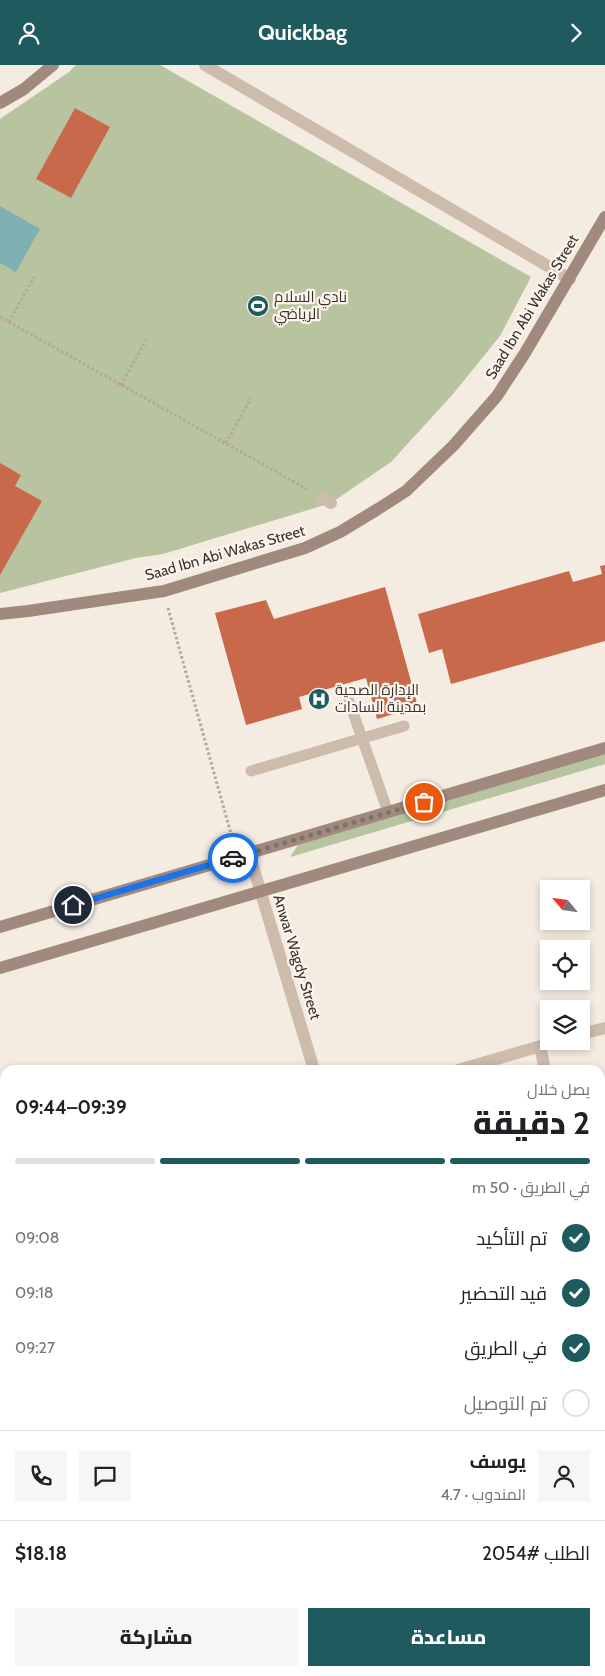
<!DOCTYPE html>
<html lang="ar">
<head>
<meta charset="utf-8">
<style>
	body { margin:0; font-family:Cabin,Cairo,sans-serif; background:#f6f6f6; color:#202124; direction:rtl; height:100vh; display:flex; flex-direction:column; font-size:19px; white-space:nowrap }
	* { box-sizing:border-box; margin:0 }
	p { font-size:16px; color:#757577 }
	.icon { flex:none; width:28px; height:28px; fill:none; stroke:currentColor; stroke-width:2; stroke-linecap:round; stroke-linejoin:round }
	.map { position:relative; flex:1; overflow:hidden; direction:ltr }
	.details { position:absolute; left:0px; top:1000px; width:605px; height:611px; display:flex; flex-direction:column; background:#fff; border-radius:15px 15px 0 0; box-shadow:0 2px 8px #0003; direction:rtl }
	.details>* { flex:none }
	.needle { width:32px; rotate:299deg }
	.tools { position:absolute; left:540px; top:815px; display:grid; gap:10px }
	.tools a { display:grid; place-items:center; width:50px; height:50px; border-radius:0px; background:#fff; box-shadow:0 2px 8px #0003; font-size:25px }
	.pin { position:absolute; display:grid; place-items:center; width:42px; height:42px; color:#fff; margin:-21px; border:2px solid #fff; border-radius:50%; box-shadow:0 1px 5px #0007 }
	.courier { position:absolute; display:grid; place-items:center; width:50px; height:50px; margin:-25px; border:4px solid #1a73e8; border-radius:50%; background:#fff; color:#222; box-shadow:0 1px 6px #0007 }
	.head em { font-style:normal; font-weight:800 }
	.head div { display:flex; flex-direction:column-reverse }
	.head { display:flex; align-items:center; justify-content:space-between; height:85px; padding:0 15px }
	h1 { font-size:32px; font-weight:800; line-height:38px }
	.bar { display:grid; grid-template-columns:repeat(4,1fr); gap:8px 5px; align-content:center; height:60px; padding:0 15px }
	.bar i { height:6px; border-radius:4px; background:#e0e0e0 }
	.bar .selected { background:#1f5a5e }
	.bar p { grid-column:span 4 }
	.line { display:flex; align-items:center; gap:12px; padding:0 15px; border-top:1px solid #e0e0e0 }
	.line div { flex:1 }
	.round { display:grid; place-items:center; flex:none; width:52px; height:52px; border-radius:0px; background:#f6f6f6 }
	ol { padding:0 15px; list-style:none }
	li { display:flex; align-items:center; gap:15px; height:55px }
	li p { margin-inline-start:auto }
	li .icon { padding:5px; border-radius:50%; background:#1f5a5e; color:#fff; stroke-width:4 }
	li:last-child { color:#757577 }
	li i { width:28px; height:28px; border:2px solid #e0e0e0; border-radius:50% }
	.primary-button { display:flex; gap:10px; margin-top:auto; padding:10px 15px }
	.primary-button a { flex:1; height:58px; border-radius:0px; background:#1f5a5e; color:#fff; font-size:20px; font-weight:800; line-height:58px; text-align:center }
	.primary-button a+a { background:#f6f6f6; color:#202124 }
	header { display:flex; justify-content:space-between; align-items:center; height:65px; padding:0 15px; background:#1f5a5e; color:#fff; font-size:22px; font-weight:800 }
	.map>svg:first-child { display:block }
</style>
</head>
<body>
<header><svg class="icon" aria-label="forward" viewBox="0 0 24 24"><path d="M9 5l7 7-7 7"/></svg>Quickbag<svg class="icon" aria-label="person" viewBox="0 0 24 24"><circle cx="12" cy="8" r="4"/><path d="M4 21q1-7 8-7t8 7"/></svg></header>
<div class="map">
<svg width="605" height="1611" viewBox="0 0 605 1611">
	<rect width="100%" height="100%" fill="#f4ebe1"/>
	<path fill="#b8c4a0" d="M 76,0 L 160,0 L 531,212 L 500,271 L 453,329 L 391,397 L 331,438 L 163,489 L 136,493 L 0,528 L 0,54 L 69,7 Z
		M 605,681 L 605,699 L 290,792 L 306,768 Z"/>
	<path fill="#7fb0b2" d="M 0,141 L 40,164 L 16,207 L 0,198 Z"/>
	<path fill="#c8694b" d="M 75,43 L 110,62 L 71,133 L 36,114 Z
		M 0,398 L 21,410 L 15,421 L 42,436 L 0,510 Z
		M 605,500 L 605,576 L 451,619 L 442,584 L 429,588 L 418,549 L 569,506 L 573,517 L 602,509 L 600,501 Z
		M 385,522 L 418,642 L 377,654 L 366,613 L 299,632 L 302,644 L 246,660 L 215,548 L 266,535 L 274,554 Z"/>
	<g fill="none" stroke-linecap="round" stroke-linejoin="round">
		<path stroke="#b9a596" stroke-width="3" stroke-dasharray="2.5 2.5" stroke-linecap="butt" d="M 0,252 L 307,424
			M 9,257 L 34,212
			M 121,320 L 146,275
			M 226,378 L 251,333
			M 168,543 L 233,776"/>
		<path stroke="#cdbbac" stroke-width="11" d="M 349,636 L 388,747
			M 251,706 L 404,661"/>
		<path stroke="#cdbbac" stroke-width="12" d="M 205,0 L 570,214
			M 322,433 L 331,438
			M 249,788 L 314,1005
			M 581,969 L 605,963
			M 540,981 L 545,1005
			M 458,1005 L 558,976
			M 0,1137 L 5,1136
			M 600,1177 L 605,1183
			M 6,1611 L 8,1606
			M 268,1611 L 270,1606"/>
		<path stroke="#a18a7d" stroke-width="12" d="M 0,38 L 24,24 L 53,0
			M 0,549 L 28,546 L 164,526 L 305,483 L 340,467 L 378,444 L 406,426 L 453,381 L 497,331 L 525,288 L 605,152
			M 0,862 L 605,683
			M 0,903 L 605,725"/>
	</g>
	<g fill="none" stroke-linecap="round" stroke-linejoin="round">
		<path stroke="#7c716b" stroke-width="5" stroke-dasharray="0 9" d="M 233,793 L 424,737"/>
		<path stroke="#1a73e8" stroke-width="6" d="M 73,840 L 233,793"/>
	</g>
	<defs>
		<g id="stadium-disc" transform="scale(1.125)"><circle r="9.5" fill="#1f5a5e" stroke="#fbf5ee"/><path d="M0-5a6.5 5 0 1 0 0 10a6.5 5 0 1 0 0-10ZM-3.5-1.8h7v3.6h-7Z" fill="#fff"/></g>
		<g id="hospital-disc" transform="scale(1.125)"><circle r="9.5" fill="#1f5a5e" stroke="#fbf5ee"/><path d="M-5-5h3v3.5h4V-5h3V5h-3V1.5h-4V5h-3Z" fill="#fff"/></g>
	</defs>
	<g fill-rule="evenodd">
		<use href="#stadium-disc" x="258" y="241"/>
		<use href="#hospital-disc" x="319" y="634"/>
	</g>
	<g text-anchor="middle" stroke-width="4.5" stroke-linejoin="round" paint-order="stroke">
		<g font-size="15" fill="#3b302b" stroke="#fbf5ee" text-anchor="start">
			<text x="274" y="237">نادي السلام<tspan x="274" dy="17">الرياضي</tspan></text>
			<text x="335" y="630">الإدارة الصحية<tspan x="335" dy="17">بمدينة السادات</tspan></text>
		</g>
		<g font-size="15" fill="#3b302b" stroke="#fbf5ee">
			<text transform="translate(532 242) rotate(-59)" y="5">Saad Ibn Abi Wakas Street</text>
			<text transform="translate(225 488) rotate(-16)" y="5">Saad Ibn Abi Wakas Street</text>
			<text transform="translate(297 892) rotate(73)" y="5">Anwar Wagdy Street</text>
		</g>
	</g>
</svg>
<div class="tools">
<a><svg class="needle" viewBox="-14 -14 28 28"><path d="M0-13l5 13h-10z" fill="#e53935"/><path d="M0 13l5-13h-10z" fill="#757577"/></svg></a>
<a><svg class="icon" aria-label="locate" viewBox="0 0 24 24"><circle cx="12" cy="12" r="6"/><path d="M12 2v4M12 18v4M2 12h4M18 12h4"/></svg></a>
<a><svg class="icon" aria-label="layers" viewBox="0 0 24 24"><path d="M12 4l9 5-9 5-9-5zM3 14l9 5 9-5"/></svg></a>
</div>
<div class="pin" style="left:424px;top:737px;background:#ea580c"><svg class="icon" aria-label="bag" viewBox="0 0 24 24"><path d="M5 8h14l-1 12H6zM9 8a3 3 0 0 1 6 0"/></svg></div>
<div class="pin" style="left:73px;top:840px;background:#1f2937"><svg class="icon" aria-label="home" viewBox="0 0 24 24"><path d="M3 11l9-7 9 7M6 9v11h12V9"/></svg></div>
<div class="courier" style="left:233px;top:793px"><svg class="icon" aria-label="car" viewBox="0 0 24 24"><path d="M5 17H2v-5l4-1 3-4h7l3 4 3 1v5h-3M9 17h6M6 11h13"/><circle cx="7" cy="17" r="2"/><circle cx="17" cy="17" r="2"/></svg></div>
<section class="details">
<div class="head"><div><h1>2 دقيقة</h1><p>يصل خلال</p></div><em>09:39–09:44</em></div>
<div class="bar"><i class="selected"></i><i class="selected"></i><i class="selected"></i><i></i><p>في الطريق · 50 m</p></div>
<ol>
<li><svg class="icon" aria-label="check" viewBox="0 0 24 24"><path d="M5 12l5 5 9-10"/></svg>تم التأكيد<p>09:08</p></li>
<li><svg class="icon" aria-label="check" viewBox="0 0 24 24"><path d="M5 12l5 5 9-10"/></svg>قيد التحضير<p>09:18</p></li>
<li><svg class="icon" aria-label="check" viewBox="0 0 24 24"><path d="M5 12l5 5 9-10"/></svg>في الطريق<p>09:27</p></li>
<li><i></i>تم التوصيل</li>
</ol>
<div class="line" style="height:90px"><a class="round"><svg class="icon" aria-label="person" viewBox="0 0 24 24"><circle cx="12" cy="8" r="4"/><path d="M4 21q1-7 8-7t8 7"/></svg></a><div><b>يوسف</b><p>المندوب · 4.7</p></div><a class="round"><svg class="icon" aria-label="chat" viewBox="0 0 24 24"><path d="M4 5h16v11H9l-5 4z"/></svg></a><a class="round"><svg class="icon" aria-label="phone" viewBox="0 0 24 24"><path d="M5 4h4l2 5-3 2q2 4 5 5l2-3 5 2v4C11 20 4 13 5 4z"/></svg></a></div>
<div class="line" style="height:65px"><div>الطلب #2054</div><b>$18.18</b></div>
<div class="primary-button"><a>مساعدة</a><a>مشاركة</a></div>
</section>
</div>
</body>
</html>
